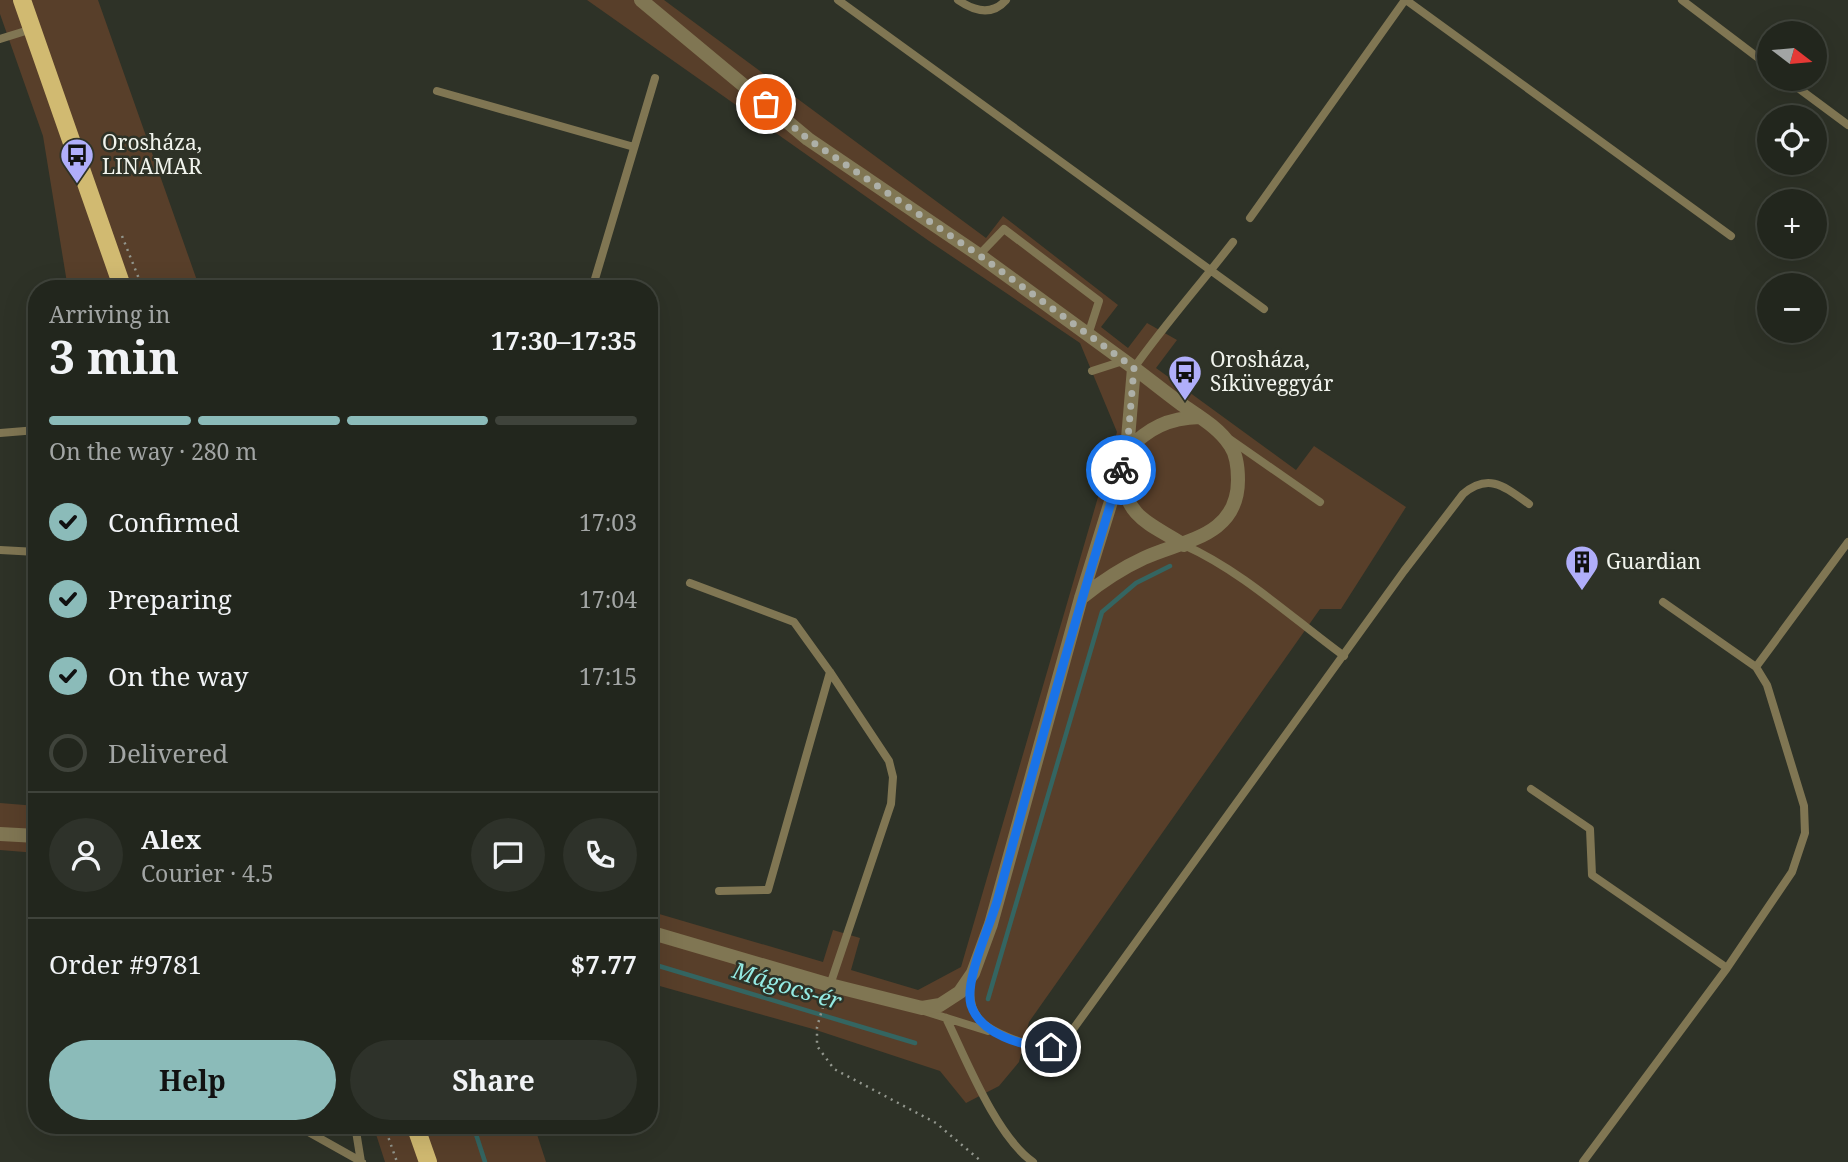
<!DOCTYPE html>
<html lang="en">
<head>
<meta charset="utf-8">
<style>
	body { margin:0; font-family:"Noto Serif",serif; background:#2e322a; color:#f1f3f6; height:100vh; display:flex; flex-direction:column; font-size:26px; white-space:nowrap }
	* { box-sizing:border-box; margin:0 }
	p { font-size:23px; color:#a2a5a4 }
	.icon { flex:none; width:38px; height:38px; fill:none; stroke:currentColor; stroke-width:2; stroke-linecap:round; stroke-linejoin:round }
	.map { position:relative; flex:1; overflow:hidden }
	.side { position:absolute; left:28px; top:280px; width:630px; height:854px; display:flex; flex-direction:column; background:#22261d; border-radius:28px; box-shadow:0 7px 28px #0002,0 0 0 2px #3f433b }
	.side>* { flex:none }
	.needle { width:46px; rotate:106deg }
	.fabs { position:absolute; left:1757px; top:21px; display:grid; gap:14px }
	.fabs a { display:grid; place-items:center; width:70px; height:70px; border-radius:50%; background:#22261d; box-shadow:0 7px 28px #0002,0 0 0 2px #3f433b; font-size:35px }
	.pin { position:absolute; display:grid; place-items:center; width:60px; height:60px; color:#fff; margin:-30px; border:4px solid #fff; border-radius:50%; box-shadow:0 2px 7px #0007 }
	.courier { position:absolute; display:grid; place-items:center; width:70px; height:70px; margin:-35px; border:5px solid #1a73e8; border-radius:50%; background:#fff; color:#222; box-shadow:0 2px 9px #0007 }
	.headline em { font-style:normal; font-weight:700 }
	.headline div { display:flex; flex-direction:column-reverse }
	.headline { display:flex; align-items:center; justify-content:space-between; height:119px; padding:0 21px }
	h1 { font-size:46px; font-weight:700; line-height:52px }
	.bar { display:grid; grid-template-columns:repeat(4,1fr); gap:10px 7px; align-content:center; height:84px; padding:0 21px }
	.bar i { height:9px; border-radius:5px; background:#3f433b }
	.bar .current { background:#8bbbb9 }
	.bar p { grid-column:span 4 }
	.line { display:flex; align-items:center; gap:18px; padding:0 21px; border-top:2px solid #3f433b }
	.line div { flex:1 }
	.round { display:grid; place-items:center; flex:none; width:74px; height:74px; border-radius:37px; background:#2e322a }
	ol { padding:0 21px; list-style:none }
	li { display:flex; align-items:center; gap:21px; height:77px }
	li p { margin-inline-start:auto }
	li .icon { padding:7px; border-radius:50%; background:#8bbbb9; color:#111; stroke-width:4 }
	li:last-child { color:#a2a5a4 }
	li i { width:38px; height:38px; border:4px solid #3f433b; border-radius:50% }
	.cta { display:flex; gap:14px; margin-top:auto; padding:14px 21px }
	.cta a { flex:1; height:80px; border-radius:42px; background:#8bbbb9; color:#111; font-size:28px; font-weight:700; line-height:80px; text-align:center }
	.cta a+a { background:#2e322a; color:#f1f3f6 }
	.map>svg:first-child { display:block }
</style>
</head>
<body>
<div class="map">
<svg width="1848" height="1162" viewBox="0 0 1848 1162">
	<rect width="100%" height="100%" fill="#2e3227"/>
	<path fill="#583f2a" d="M 0,0 L 98,0 L 200,289 L 68,289 L 43,136 L 0,14 Z
		M 587,0 L 664,0 L 986,238 L 1003,216 L 1118,305 L 1101,327 L 1128,348 L 1147,323 L 1177,340 L 1156,368 L 1296,470 L 1314,446 L 1406,507 L 1341,609 L 1320,609 L 1029,1022 L 1019,1062 L 999,1086 L 966,1103 L 940,1071 L 813,1029 L 649,983 L 649,911 L 823,962 L 833,930 L 860,938 L 851,970 L 918,990 L 961,967 L 1117,432 L 1080,343 L 929,241 Z
		M 0,803 L 37,806 L 37,853 L 0,850 Z
		M 373,1125 L 534,1125 L 546,1162 L 385,1162 Z"/>
	<g fill="none" stroke-linecap="round" stroke-linejoin="round">
		<path stroke="#346561" stroke-width="4.5" d="M 649,963 L 915,1043
			M 988,999 L 1102,612 L 1136,583 L 1170,566
			M 473,1125 L 485,1162"/>
		<path stroke="#92968d" stroke-width="2.5" stroke-dasharray="2 5" stroke-linecap="butt" d="M 122,236 L 143,289
			M 825,1000 L 817,1027 L 817,1046 L 834,1069 L 936,1123 L 982,1162
			M 384,1125 L 397,1162"/>
		<path stroke="#807653" stroke-width="8" d="M 838,0 L 1264,309
			M 958,0 C 974,11 992,16 1006,0
			M 1406,0 L 1731,236
			M 1682,0 L 1769,66
			M 0,39 L 32,29
			M 1786,79 L 1848,125
			M 437,91 L 634,147
			M 1250,218 L 1405,0
			M 979,255 L 1004,229 L 1099,301 L 1088,335
			M 592,289 L 655,78
			M 1134,368 C 1165,324 1200,285 1233,242
			M 1092,371 L 1123,361
			M 0,433 L 37,430
			M 1231,440 L 1320,502
			M 1184,545 C 1242,571 1292,618 1344,656
			M 0,550 L 37,552
			M 690,583 L 794,622 L 830,672 L 889,761 L 893,777 L 891,804 L 830,985
			M 1756,667 L 1848,542
			M 1531,789 L 1590,829 L 1592,875 L 1727,968
			M 719,891 L 768,890 L 830,672
			M 971,982 C 969,995 970,1008 979,1019 C 989,1032 1034,1050 1051,1047 C 1057,1046 1061,1042 1066,1039 L 1404,571 L 1463,494 C 1489,472 1505,487 1529,504
			M 924,1011 L 988,1031
			M 946,1018 C 966,1059 996,1136 1033,1162
			M 296,1125 L 362,1162
			M 355,1125 L 361,1162
			M 1583,1162 L 1727,968 L 1792,872 L 1805,833 L 1804,806 L 1767,685 L 1756,667 L 1663,602"/>
		<path stroke="#807653" stroke-width="14" d="M 641,0 L 808,139 L 979,255 L 1134,368 L 1127,450 L 1081,598 L 991,924 L 973,973 L 960,992 L 940,1005 L 922,1008 L 830,985 L 649,932
			M 1127,450 C 1149,428 1168,418 1200,417
			M 1120,475 C 1129,520 1148,522 1184,545
			M 1081,598 C 1101,582 1120,569 1144,558 C 1183,540 1238,537 1238,480 C 1238,468 1237,455 1230,445 C 1218,427 1198,416 1181,404 C 1165,392 1150,380 1134,368
			M 0,834 L 37,836"/>
		<path stroke="#d1ba71" stroke-width="18" d="M 22,0 L 123,289
			M 415,1125 L 428,1162"/>
	</g>
	<g fill="none" stroke-linecap="round" stroke-linejoin="round">
		<path stroke="#adb0a8" stroke-width="7" stroke-dasharray="0 12.6" d="M 766,104 L 808,139 L 979,255 L 1134,368 L 1127,450 L 1121,470"/>
		<path stroke="#1a73e8" stroke-width="9" d="M 1051,1047 C 1023,1047 980,1034 971,1005 C 964,980 991,924 998,898 C 1037,755 1077,612 1121,470"/>
	</g>
	<defs>
		<g id="bus-pin" transform="scale(1.75)"><path d="M0 17L-7.5 6A9.5 9.5 0 1 1 7.5 6Z" fill="#b0aefa" stroke="#2e3227"/><path d="M-5-6H5V4H4V6H2V4H-2V6H-4V4H-5ZM-3.5-4V0h7V-4ZM-3.5 1.2v1.5H-2V1.2ZM2 1.2v1.5H3.5V1.2Z" fill="#111"/></g>
		<g id="building-pin" transform="scale(1.75)"><path d="M0 17L-7.5 6A9.5 9.5 0 1 1 7.5 6Z" fill="#b0aefa" stroke="#2e3227"/><path d="M-4-6H4V6H1V3H-1V6H-4ZM-2.5-4.3h1.7v1.8h-1.7ZM.8-4.3h1.7v1.8H.8ZM-2.5-1h1.7V.8h-1.7ZM.8-1h1.7V.8H.8Z" fill="#111"/></g>
	</defs>
	<g fill-rule="evenodd">
		<use href="#bus-pin" x="77" y="155"/>
		<use href="#bus-pin" x="1185" y="372"/>
		<use href="#building-pin" x="1582" y="562"/>
	</g>
	<g text-anchor="middle" stroke-width="5" stroke-linejoin="round" paint-order="stroke">
		<g font-size="21" fill="#f1f4ed" stroke="#2e3227" text-anchor="start">
			<text x="102" y="150">Orosháza,<tspan x="102" dy="24">LINAMAR</tspan></text>
			<text x="1210" y="367">Orosháza,<tspan x="1210" dy="24">Síküveggyár</tspan></text>
			<text x="1606" y="569">Guardian</text>
		</g>
		<g font-size="23" font-style="italic" fill="#94eae3" stroke="#2e3227">
			<text transform="translate(787 986) rotate(17)" y="8">Mágocs-ér</text>
		</g>
	</g>
</svg>
<div class="fabs">
<a><svg class="needle" viewBox="-14 -14 28 28"><path d="M0-13l5 13h-10z" fill="#e53935"/><path d="M0 13l5-13h-10z" fill="#a2a5a4"/></svg></a>
<a><svg class="icon" aria-label="locate" viewBox="0 0 24 24"><circle cx="12" cy="12" r="6"/><path d="M12 2v4M12 18v4M2 12h4M18 12h4"/></svg></a>
<a>+</a>
<a>−</a>
</div>
<div class="pin" style="left:766px;top:104px;background:#ea580c"><svg class="icon" aria-label="bag" viewBox="0 0 24 24"><path d="M5 8h14l-1 12H6zM9 8a3 3 0 0 1 6 0"/></svg></div>
<div class="pin" style="left:1051px;top:1047px;background:#1f2937"><svg class="icon" aria-label="home" viewBox="0 0 24 24"><path d="M3 11l9-7 9 7M6 9v11h12V9"/></svg></div>
<div class="courier" style="left:1121px;top:470px"><svg class="icon" aria-label="bike" viewBox="0 0 24 24"><circle cx="6" cy="16" r="4"/><circle cx="18" cy="16" r="4"/><path d="M6 16l4-8h5l3 8M10 8l3 8H6M13 5h3"/></svg></div>
<section class="side">
<div class="headline"><div><h1>3 min</h1><p>Arriving in</p></div><em>17:30–17:35</em></div>
<div class="bar"><i class="current"></i><i class="current"></i><i class="current"></i><i></i><p>On the way · 280 m</p></div>
<ol>
<li><svg class="icon" aria-label="check" viewBox="0 0 24 24"><path d="M5 12l5 5 9-10"/></svg>Confirmed<p>17:03</p></li>
<li><svg class="icon" aria-label="check" viewBox="0 0 24 24"><path d="M5 12l5 5 9-10"/></svg>Preparing<p>17:04</p></li>
<li><svg class="icon" aria-label="check" viewBox="0 0 24 24"><path d="M5 12l5 5 9-10"/></svg>On the way<p>17:15</p></li>
<li><i></i>Delivered</li>
</ol>
<div class="line" style="height:126px"><a class="round"><svg class="icon" aria-label="person" viewBox="0 0 24 24"><circle cx="12" cy="8" r="4"/><path d="M4 21q1-7 8-7t8 7"/></svg></a><div><b>Alex</b><p>Courier · 4.5</p></div><a class="round"><svg class="icon" aria-label="chat" viewBox="0 0 24 24"><path d="M4 5h16v11H9l-5 4z"/></svg></a><a class="round"><svg class="icon" aria-label="phone" viewBox="0 0 24 24"><path d="M5 4h4l2 5-3 2q2 4 5 5l2-3 5 2v4C11 20 4 13 5 4z"/></svg></a></div>
<div class="line" style="height:91px"><div>Order #9781</div><b>$7.77</b></div>
<div class="cta"><a>Help</a><a>Share</a></div>
</section>
</div>
</body>
</html>
